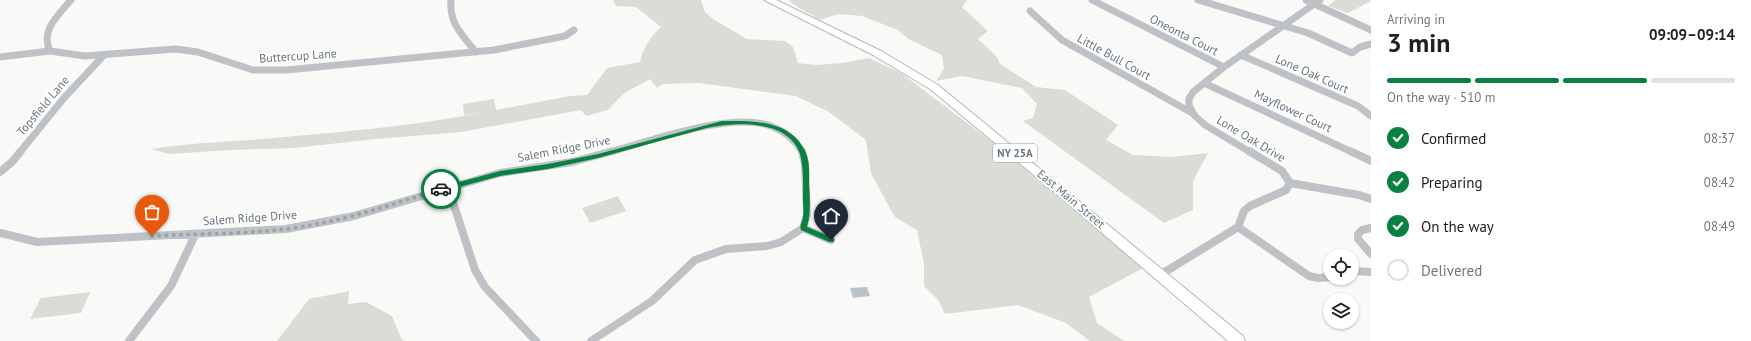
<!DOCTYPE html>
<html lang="en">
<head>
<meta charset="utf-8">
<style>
	body { margin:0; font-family:"PT Sans",sans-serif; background:#f2f2f2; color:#202124; height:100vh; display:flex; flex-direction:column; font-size:15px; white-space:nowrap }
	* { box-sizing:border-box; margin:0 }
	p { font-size:13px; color:#757577 }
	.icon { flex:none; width:22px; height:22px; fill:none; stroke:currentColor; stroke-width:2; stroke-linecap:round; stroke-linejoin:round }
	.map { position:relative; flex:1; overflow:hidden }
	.drawer { display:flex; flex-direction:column; background:#fff; width:380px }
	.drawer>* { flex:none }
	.buttons { position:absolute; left:1323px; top:249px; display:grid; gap:8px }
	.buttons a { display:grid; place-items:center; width:36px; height:36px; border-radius:50%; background:#fff; box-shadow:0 1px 3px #0004; font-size:20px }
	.pin { position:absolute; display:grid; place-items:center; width:34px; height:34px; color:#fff; margin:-41px -17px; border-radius:50% 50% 50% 0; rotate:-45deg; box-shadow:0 0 4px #0007 }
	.pin .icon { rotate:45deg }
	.courier { position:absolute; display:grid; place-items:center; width:40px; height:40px; margin:-20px; border:3px solid #0b8043; border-radius:50%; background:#fff; color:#222; box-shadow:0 1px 5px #0007 }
	.headline em { font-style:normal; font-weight:800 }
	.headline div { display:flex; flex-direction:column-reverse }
	.headline { display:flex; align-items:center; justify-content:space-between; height:68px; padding:0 16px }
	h1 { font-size:26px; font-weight:800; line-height:30px }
	.bar { display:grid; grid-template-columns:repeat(4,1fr); gap:6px 4px; align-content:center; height:48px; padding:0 16px }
	.bar i { height:5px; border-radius:3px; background:#e0e0e0 }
	.bar .current { background:#0b8043 }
	.bar p { grid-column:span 4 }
	ol { padding:0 16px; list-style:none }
	li { display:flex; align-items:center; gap:12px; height:44px }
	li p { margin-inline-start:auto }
	li .icon { padding:4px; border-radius:50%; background:#0b8043; color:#fff; stroke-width:4 }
	li:last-child { color:#757577 }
	li i { width:22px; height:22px; border:2px solid #e0e0e0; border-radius:50% }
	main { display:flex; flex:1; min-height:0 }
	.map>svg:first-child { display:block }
</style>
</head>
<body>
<main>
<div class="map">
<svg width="1371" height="341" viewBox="0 0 1371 341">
	<rect width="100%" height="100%" fill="#f9f9f7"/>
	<path fill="#d9ddd6" d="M 613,0 L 701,0 L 705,12 L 713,19 L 747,39 L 785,41 L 793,47 L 798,63 L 816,65 L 842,63 L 869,58 L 901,73 L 995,144 L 1143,268 L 1089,297 L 1097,323 L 1124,341 L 1090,341 L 1066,323 L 1018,305 L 945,314 L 939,301 L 924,286 L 924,264 L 917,230 L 895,217 L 886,201 L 871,173 L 866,140 L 829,112 L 796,96 L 699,83 L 663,84 L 657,88 L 650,79 L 623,94 L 608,110 L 586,116 L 581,110 L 461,132 L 376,139 L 294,148 L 230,150 L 169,154 L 151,149 C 189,143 226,142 263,139 C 335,132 409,127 480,113 L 464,115 L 463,104 L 494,99 L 496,110 L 570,96 L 587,95 L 607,68 L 640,62 C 643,48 651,36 661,27 L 636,7 L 616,6 Z
		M 789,0 L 967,0 L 962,7 L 988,31 L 978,39 L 997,57 L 1000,64 L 1036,87 L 1065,90 L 1118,125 L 1106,140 L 1133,155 L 1173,157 L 1208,153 L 1193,181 L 1193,210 L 1164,223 L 1023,121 L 1033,118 L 1037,104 L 1022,88 L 962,76 L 936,81 L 944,69 L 942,55 L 910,40 L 898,30 L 862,16 L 838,14 L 820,20 L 794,5 Z
		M 1335,0 L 1370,0 L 1371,1 L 1348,13 L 1328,6 Z
		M 618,196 L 626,211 L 590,223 L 582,208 Z
		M 349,291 L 348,304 L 366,302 L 392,316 L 401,338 L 404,341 L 277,341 L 309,299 Z
		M 90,292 L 81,313 L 30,319 L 41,298 Z"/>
	<path fill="#bac4c8" d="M 867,287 L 870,296 L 853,298 L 850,288 Z"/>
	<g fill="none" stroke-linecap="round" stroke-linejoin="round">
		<g stroke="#b2b7bb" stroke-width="2">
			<path id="primary" d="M 764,0 L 776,0 L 881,51 L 938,85 L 1243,336 L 1245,341 L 1228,341 L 1053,191 L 930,89 L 873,55 Z"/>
		</g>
		<path stroke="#bec2c6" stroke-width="7" d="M 451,0 C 449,23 462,35 476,52
			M 1092,0 L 1224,67
			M 1198,0 L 1308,33 L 1352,53 L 1360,47 L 1371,44
			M 1306,0 L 1371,30
			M 1030,11 L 1062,40 L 1194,114
			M 50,51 C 40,31 58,15 71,0
			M 1241,55 L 1358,106 L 1371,116
			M 0,57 L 50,51 L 85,56 L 175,49 L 198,52 L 253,70 L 286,70 L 494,50 L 565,36 L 574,30
			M 1204,83 L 1352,152
			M 20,152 L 64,98 L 104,55
			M 610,152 C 650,141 734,110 773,127 C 786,132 795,140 802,152
			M 1250,152 L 1205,125 L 1194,115 L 1189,105 L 1189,99 L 1193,92 L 1224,67 L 1320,0"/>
		<path stroke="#bec2c6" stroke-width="8" d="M 1350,151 L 1371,161
			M 0,172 L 12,162 L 21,151
			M 1290,183 L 1359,195 L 1371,199
			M 448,187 L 475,270 L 485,287 L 536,341
			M 1238,227 L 1309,276 L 1318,278 L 1330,277
			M 803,228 L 831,240
			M 1371,228 L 1362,230 L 1358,234 L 1358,239 L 1371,254
			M 0,233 L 37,242 L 286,229 L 354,216 L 500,173 L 572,162 L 613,151
			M 1352,271 L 1371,272
			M 1160,275 L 1238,227 L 1244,211 L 1250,206 L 1286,190 L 1290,183 L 1282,171 L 1249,151
			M 129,341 L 171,286 L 195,235
			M 591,341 L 652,301 L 695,260 L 726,249 L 767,246 L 781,242 L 803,228 L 807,216 L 805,164 L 802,151"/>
		<use href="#primary" fill="#fff" fill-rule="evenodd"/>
	</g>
	<path fill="#0b8043" d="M 722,121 C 752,121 792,119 806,153 C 810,163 809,174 809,184 C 810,199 811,213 807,227 L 834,238 L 834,242 L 829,242 L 801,230 C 799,225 803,221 803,216 C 804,211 803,205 803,200 C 803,185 804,169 800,154 C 788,119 736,122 707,128 L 598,158 L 548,169 L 500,176 L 441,192 L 438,189 L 441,187 L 500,171 L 548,164 L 598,154 Z"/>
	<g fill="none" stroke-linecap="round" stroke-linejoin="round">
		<path stroke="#99a3a9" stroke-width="4" stroke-dasharray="0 7.2" d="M 152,236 C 209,233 266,235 322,223 C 362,215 402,201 441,189"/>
	</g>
	<g text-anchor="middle" stroke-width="4" stroke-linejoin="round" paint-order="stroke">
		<rect fill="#fff" stroke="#949ea5" stroke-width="1" x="993" y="144" width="44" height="18" rx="3"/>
		<g font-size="11" font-weight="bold" fill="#66747f">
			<text x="1015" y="157">NY 25A</text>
		</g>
		<g font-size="12" fill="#66747f" stroke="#fff">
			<text transform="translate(1184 35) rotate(27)" y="4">Oneonta Court</text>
			<text transform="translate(298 56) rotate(-4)" y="4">Buttercup Lane</text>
			<text transform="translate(1114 57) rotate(29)" y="4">Little Bull Court</text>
			<text transform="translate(1312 74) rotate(24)" y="4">Lone Oak Court</text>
			<text transform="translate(43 106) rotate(-50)" y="4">Topsfield Lane</text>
			<text transform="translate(1293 111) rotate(25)" y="4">Mayflower Court</text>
			<text transform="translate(1251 139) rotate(31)" y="4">Lone Oak Drive</text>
			<text transform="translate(564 149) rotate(-11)" y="4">Salem Ridge Drive</text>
			<text transform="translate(1071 199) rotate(40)" y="4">East Main Street</text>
			<text transform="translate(250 218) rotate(-4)" y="4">Salem Ridge Drive</text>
		</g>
	</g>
</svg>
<div class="buttons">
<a><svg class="icon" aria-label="locate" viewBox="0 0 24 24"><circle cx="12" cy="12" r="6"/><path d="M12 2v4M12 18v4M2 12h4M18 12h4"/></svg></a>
<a><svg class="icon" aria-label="layers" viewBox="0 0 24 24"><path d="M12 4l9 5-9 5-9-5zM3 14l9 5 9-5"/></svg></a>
</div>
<div class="pin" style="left:152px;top:236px;background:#ea580c"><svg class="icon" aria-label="bag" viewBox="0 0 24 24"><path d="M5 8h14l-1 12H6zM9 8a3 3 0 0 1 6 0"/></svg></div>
<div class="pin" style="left:831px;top:240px;background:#1f2937"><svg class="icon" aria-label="home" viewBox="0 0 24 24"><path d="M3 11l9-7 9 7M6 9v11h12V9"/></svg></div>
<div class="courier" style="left:441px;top:189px"><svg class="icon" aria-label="car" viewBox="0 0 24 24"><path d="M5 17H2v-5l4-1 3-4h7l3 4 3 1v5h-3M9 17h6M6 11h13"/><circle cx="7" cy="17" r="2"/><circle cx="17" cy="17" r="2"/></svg></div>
</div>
<section class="drawer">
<div class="headline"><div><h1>3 min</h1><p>Arriving in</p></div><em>09:09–09:14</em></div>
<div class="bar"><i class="current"></i><i class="current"></i><i class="current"></i><i></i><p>On the way · 510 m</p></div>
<ol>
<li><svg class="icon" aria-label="check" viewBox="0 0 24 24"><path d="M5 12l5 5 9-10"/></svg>Confirmed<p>08:37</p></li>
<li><svg class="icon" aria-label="check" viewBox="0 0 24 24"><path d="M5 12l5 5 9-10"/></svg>Preparing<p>08:42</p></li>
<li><svg class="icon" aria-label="check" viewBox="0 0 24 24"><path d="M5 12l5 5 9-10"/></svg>On the way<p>08:49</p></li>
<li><i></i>Delivered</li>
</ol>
</section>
</main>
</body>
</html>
